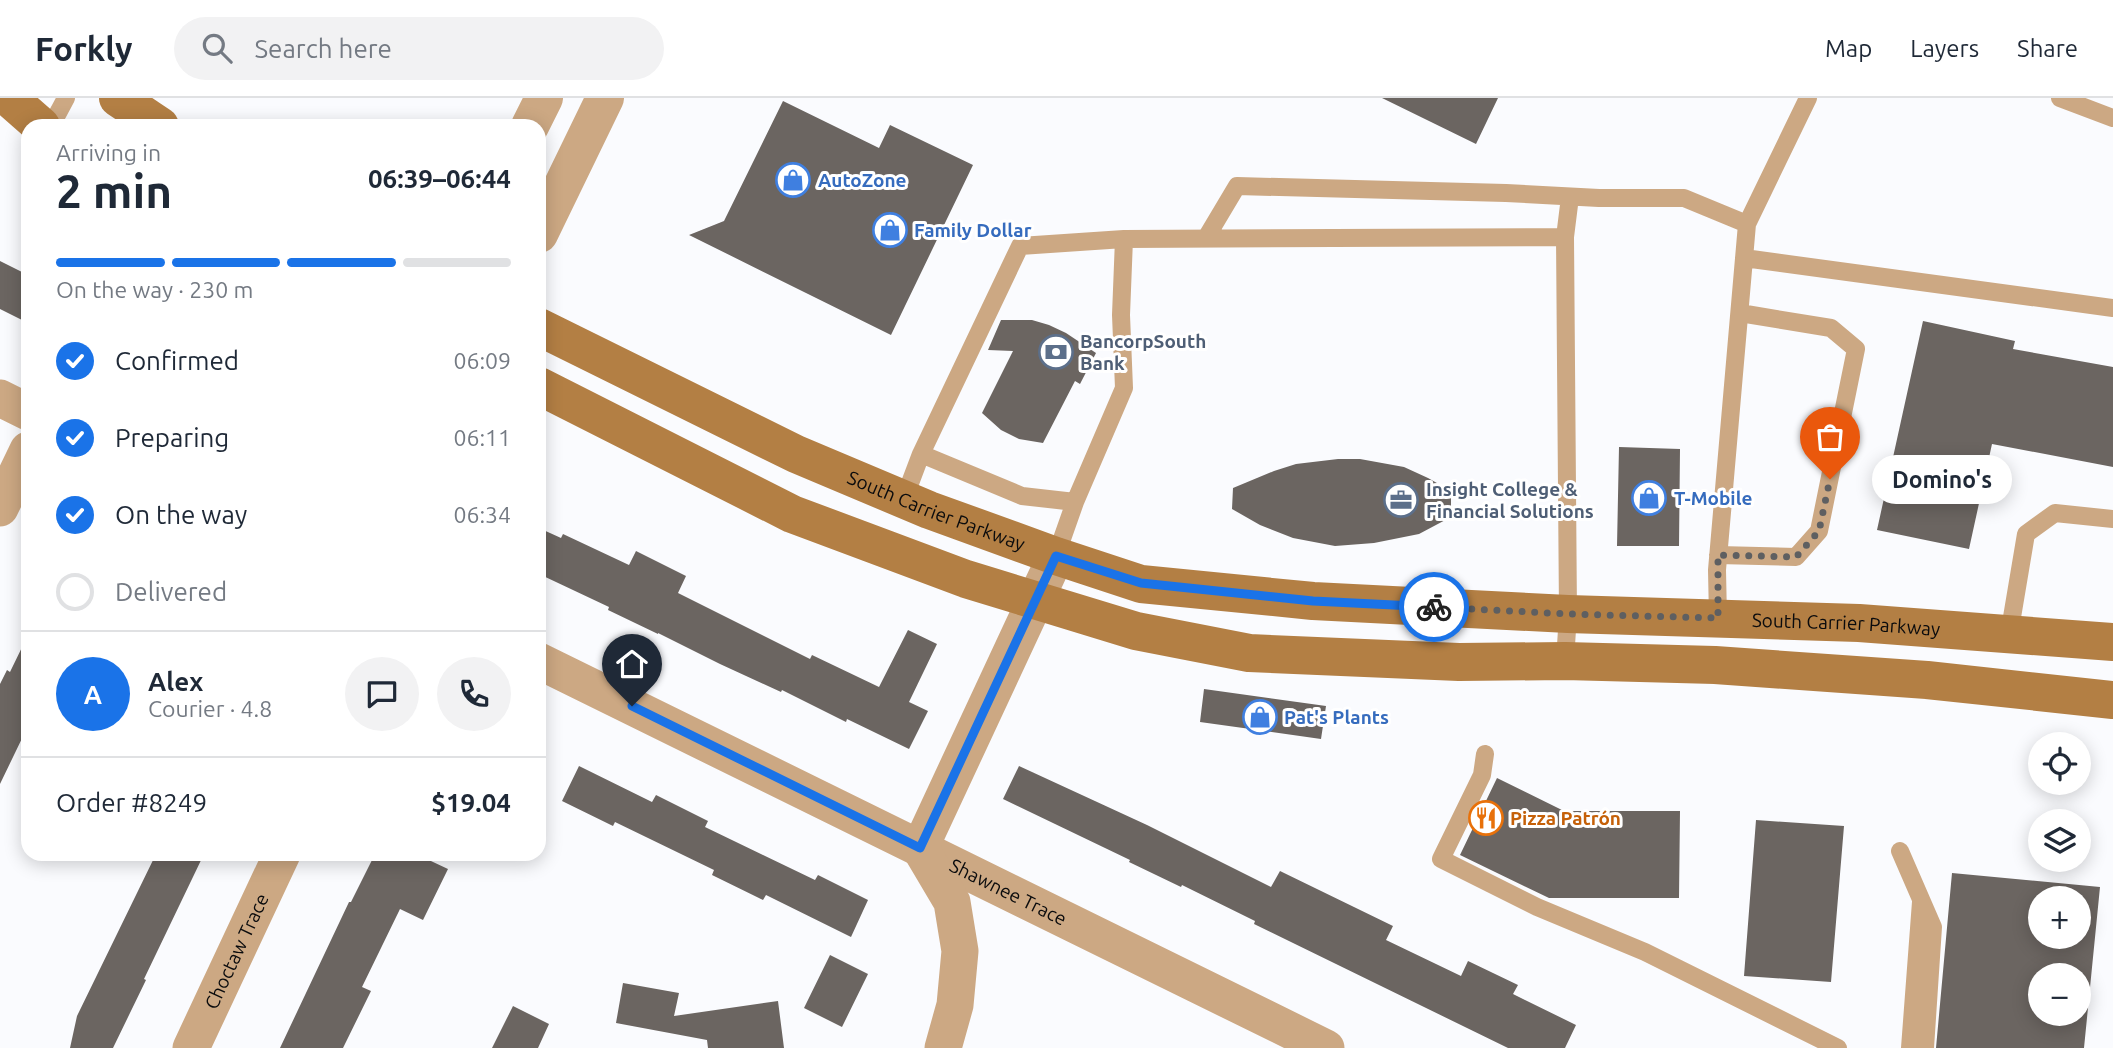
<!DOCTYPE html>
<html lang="en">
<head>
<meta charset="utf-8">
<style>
	body { margin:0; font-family:Ubuntu,sans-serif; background:#f2f2f3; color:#1f2937; height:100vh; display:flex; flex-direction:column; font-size:26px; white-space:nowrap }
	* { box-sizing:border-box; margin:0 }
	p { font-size:23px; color:#747a83 }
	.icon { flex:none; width:38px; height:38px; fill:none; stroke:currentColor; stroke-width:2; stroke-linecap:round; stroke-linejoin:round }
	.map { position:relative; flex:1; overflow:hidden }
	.panel { position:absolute; left:21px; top:21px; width:525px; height:742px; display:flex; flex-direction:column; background:#fff; border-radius:21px; box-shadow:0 4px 18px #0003 }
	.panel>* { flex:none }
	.controls { position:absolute; left:2028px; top:634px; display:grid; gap:14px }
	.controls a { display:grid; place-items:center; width:63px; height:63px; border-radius:50%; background:#fff; box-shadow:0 4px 18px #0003; font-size:35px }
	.pin { position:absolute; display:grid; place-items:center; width:60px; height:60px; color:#fff; margin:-72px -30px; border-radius:50% 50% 50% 0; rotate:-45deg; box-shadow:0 0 7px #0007 }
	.pin .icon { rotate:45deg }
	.courier { position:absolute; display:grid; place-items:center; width:70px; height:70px; margin:-35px; border:5px solid #1a73e8; border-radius:50%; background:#fff; color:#222; box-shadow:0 2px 9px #0007 }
	.bubble { position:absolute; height:49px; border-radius:24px; background:#fff; box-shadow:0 4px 18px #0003; font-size:23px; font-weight:700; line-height:49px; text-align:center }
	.overview em { font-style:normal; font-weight:700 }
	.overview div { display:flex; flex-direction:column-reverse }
	.overview { display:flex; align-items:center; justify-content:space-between; height:119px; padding:0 35px }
	h1 { font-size:46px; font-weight:700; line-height:52px }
	.bar { display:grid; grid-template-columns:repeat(4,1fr); gap:10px 7px; align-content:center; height:84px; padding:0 35px }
	.bar i { height:9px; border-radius:5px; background:#e0e1e3 }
	.bar .on { background:#1a73e8 }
	.bar p { grid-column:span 4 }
	.line { display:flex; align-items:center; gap:18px; padding:0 35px; border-top:2px solid #e0e1e3 }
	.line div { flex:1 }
	.round { display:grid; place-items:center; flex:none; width:74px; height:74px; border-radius:37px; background:#f2f2f3 }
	ol { padding:0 35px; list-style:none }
	li { display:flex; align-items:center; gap:21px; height:77px }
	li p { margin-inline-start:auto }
	li .icon { padding:7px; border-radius:50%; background:#1a73e8; color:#fff; stroke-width:4 }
	li:last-child { color:#747a83 }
	li i { width:38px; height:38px; border:4px solid #e0e1e3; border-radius:50% }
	header { display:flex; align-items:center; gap:42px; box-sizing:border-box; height:98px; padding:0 35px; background:#fff; border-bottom:2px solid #e0e1e3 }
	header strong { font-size:33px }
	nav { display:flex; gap:38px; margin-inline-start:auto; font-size:24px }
	.search { width:490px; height:63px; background:#f2f2f3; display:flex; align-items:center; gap:18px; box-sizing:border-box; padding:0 24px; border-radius:38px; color:#747a83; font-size:26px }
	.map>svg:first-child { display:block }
</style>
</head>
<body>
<header>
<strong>Forkly</strong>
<div class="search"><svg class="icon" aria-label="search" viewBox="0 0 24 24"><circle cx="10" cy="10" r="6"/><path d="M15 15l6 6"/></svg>Search here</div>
<nav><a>Map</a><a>Layers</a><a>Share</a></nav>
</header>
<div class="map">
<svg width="2113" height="950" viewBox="0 0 2113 950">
	<rect width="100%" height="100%" fill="#fafbfe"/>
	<path fill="#6b6561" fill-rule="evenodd" d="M 1382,0 L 1498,0 L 1476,46 Z
		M 783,3 L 879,50 L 890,27 L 973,67 L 891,237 L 689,137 L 724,123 Z
		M 0,163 L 28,177 L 28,225 L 0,211 Z
		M 1001,222 L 1032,222 L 1049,227 L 1066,235 L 1096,255 L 1080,286 L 1075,283 L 1043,345 L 1019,341 L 1001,332 L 982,315 L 1013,253 L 988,252 Z
		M 1923,223 L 2015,243 L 2013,251 L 2113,269 L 2113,369 L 1992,346 L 1969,451 L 1877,432 Z
		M 1619,349 L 1680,351 L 1679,448 L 1617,448 Z
		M 1338,361 L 1360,361 L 1404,369 L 1428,380 L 1451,393 L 1451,419 L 1419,436 L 1374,445 L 1335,448 L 1293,440 L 1260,427 L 1232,411 L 1233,390 L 1274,373 L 1296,366 Z
		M 539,430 L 561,440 L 563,436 L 629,467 L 636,453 L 686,478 L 678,495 L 810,561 L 812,557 L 879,589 L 908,532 L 937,546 L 909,604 L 928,613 L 909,651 L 847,621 L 846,624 L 782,592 L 781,594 L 720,566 L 658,535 L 658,536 L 608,512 L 609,509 L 539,476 Z
		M 28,537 L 28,628 L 0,686 L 0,586 L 7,572 L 10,574 Z
		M 1204,591 L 1326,608 L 1321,641 L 1200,624 Z
		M 579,668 L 652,704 L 656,697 L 708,723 L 705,729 L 815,782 L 818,777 L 868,802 L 851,839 L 766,797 L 763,802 L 712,777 L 714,772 L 615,724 L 613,728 L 562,703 Z
		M 1019,668 L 1147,727 L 1271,789 L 1280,773 L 1393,828 L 1386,842 L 1461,878 L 1468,863 L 1518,887 L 1513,896 L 1576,927 L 1565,950 L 1508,950 L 1254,826 L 1255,823 L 1182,787 L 1181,789 L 1129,764 L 1130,762 L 1003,701 Z
		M 1497,680 L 1564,713 L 1680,713 L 1679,800 L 1549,800 L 1460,757 Z
		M 1756,722 L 1844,728 L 1831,884 L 1744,878 Z
		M 156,756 L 204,756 L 144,881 L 146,882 L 113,950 L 70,950 L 77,918 Z
		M 375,756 L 416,756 L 448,771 L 423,822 L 400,811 L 362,889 L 371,893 L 343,950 L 280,950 L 349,804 L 351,804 Z
		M 1952,775 L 2100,789 L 2084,950 L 1936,950 ZM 2040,800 L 2079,800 L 2079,838 L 2040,838 ZM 2040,877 L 2079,877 L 2079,915 L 2040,915 Z
		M 830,857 L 868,876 L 842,929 L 804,910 Z
		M 623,885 L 679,895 L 674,918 L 778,903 L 784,950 L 708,950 L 707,942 L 616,925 Z
		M 513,908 L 549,926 L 538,950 L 492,950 Z"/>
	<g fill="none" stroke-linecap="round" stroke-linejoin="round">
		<path stroke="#cca883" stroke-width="18" d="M 2060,0 L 2113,20
			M 51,28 L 66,0
			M 1565,139 L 1570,99
			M 1206,140 L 1237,88 L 1506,95 L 1599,100 L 1684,100 L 1747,126
			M 1744,160 L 2113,210
			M 921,356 L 1022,398 L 1075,404
			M 904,401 L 921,356 L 1020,148 L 1124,141
			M 1718,457 L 1796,459 L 1819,433 L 1856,251 L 1831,230 L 1740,215
			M 1056,458 L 1075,404 L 1124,290 L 1121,217 L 1124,141 L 1565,139 L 1568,516 L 1565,563
			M 1718,520 L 1717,472 L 1747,126 L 1808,0
			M 2009,537 L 2026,436 L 2055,415 L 2113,421
			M 1485,656 L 1482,677 L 1441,761 L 1537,809 L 1645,854 L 1838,950
			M 1900,753 L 1933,829 L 1925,950
			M 1910,950 L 1921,804"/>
		<g stroke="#cca883" stroke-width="37">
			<path d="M 0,300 L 28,314"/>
			<path d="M 0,410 L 28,352"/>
			<path id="s1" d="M 539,563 L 1326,950"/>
			<path id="s2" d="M 191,950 L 282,756"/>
			<path d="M 943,950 L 955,907 L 960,853 L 952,804 L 920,750 L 1056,458"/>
		</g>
		<path stroke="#cca883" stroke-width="38" d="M 530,28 L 544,0
			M 539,136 L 605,0"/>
		<g stroke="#b37f44" stroke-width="38">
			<path d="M 9,0 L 41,28"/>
			<path d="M 118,0 L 160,28"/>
			<path id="s3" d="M 539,229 L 796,356 L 929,412 L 1056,458 L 1141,486 L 1313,503 L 1568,516 L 1859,525 L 2113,544"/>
			<path d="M 539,288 L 792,416 L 966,481 L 1136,533 L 1249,555 L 1459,564 L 1565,563 L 1715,567 L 1927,582 L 2113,602"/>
		</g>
	</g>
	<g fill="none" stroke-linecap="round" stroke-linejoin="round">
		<path stroke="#5e5f61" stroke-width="7" stroke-dasharray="0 12.6" d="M 1434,509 L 1568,516 L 1718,520 L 1718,457 L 1796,459 L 1819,433 L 1830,381"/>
		<path stroke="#1a73e8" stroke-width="9" d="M 632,608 L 920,750 L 1056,458 L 1141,485 L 1313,503 L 1434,509"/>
	</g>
	<defs>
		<g id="shop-ring" transform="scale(1.75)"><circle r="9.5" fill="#fff" stroke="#3f7fe0" stroke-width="1.5"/><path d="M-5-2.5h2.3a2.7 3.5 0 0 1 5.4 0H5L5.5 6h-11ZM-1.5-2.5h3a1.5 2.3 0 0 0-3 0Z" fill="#3f7fe0"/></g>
		<g id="bank-ring" transform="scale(1.75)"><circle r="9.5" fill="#fff" stroke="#5c6f8a" stroke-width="1.5"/><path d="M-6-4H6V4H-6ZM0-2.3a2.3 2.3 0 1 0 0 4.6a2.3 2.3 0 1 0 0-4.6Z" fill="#5c6f8a"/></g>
		<g id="office-ring" transform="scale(1.75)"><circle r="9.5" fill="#fff" stroke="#5c6f8a" stroke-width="1.5"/><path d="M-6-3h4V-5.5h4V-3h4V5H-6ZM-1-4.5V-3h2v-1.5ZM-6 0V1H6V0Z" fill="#5c6f8a"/></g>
		<g id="restaurant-ring" transform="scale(1.75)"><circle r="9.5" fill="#fff" stroke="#e8710a" stroke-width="1.5"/><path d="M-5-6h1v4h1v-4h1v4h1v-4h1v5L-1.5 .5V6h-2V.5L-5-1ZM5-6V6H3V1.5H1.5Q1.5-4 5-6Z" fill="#e8710a"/></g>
	</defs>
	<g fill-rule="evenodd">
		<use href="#shop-ring" x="793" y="82"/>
		<use href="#shop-ring" x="890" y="132"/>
		<use href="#bank-ring" x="1056" y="254"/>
		<use href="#shop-ring" x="1649" y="400"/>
		<use href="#office-ring" x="1401" y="402"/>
		<use href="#shop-ring" x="1260" y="619"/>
		<use href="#restaurant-ring" x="1486" y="720"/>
	</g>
	<g text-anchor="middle" stroke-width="6" stroke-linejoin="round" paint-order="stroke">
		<g font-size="19" font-weight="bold" fill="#366cbe" stroke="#fff" text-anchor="start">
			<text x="818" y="89">AutoZone</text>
			<text x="914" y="139">Family Dollar</text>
			<text x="1674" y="407">T-Mobile</text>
			<text x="1284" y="626">Pat's Plants</text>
		</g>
		<g font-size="19" font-weight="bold" fill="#4e5e75" stroke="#fff" text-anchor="start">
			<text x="1080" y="250">BancorpSouth<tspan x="1080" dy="22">Bank</tspan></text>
			<text x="1426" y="398">Insight College &amp;<tspan x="1426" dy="22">Financial Solutions</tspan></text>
		</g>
		<g font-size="19" fill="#0a0b0d" stroke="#fff">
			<text dy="7" stroke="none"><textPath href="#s3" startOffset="438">South Carrier Parkway</textPath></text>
			<text dy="7" stroke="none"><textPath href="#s3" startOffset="1362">South Carrier Parkway</textPath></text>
			<text dy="7" stroke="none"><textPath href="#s1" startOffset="523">Shawnee Trace</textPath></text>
			<text dy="7" stroke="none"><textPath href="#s2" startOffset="107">Choctaw Trace</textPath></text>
		</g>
		<g font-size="19" font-weight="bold" fill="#c56008" stroke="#fff" text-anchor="start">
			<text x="1510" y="727">Pizza Patrón</text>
		</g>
	</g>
</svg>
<div class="controls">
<a><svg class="icon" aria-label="locate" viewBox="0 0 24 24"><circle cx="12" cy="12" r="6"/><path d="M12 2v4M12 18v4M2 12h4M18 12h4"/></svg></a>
<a><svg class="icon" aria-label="layers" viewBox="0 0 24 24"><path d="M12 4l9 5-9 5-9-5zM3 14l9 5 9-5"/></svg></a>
<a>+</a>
<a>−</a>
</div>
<div class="pin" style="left:1830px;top:381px;background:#ea580c"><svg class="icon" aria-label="bag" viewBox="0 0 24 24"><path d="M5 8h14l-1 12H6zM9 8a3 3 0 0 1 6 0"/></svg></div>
<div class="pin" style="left:632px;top:608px;background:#1f2937"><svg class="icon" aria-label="home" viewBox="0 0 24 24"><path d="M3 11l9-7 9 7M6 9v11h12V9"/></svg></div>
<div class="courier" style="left:1434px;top:509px"><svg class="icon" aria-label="bike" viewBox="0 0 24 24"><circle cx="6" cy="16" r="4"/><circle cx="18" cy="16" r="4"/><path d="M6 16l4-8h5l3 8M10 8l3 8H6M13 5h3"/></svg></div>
<div class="bubble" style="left:1872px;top:357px;width:140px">Domino's</div>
<section class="panel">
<div class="overview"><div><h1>2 min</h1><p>Arriving in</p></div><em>06:39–06:44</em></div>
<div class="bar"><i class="on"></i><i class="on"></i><i class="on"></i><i></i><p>On the way · 230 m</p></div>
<ol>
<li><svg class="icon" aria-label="check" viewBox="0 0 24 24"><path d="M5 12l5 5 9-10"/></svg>Confirmed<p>06:09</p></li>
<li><svg class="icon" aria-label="check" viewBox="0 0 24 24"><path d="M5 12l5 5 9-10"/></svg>Preparing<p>06:11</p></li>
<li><svg class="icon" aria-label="check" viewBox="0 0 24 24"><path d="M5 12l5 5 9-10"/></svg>On the way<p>06:34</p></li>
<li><i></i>Delivered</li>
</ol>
<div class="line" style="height:126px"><b class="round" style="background:#1a73e8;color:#fff">A</b><div><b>Alex</b><p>Courier · 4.8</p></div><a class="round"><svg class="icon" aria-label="chat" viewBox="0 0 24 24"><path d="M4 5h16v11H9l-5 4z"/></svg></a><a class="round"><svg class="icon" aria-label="phone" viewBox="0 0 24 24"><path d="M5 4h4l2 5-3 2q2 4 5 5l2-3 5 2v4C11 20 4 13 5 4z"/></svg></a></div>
<div class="line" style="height:91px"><div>Order #8249</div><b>$19.04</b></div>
</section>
</div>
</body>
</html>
